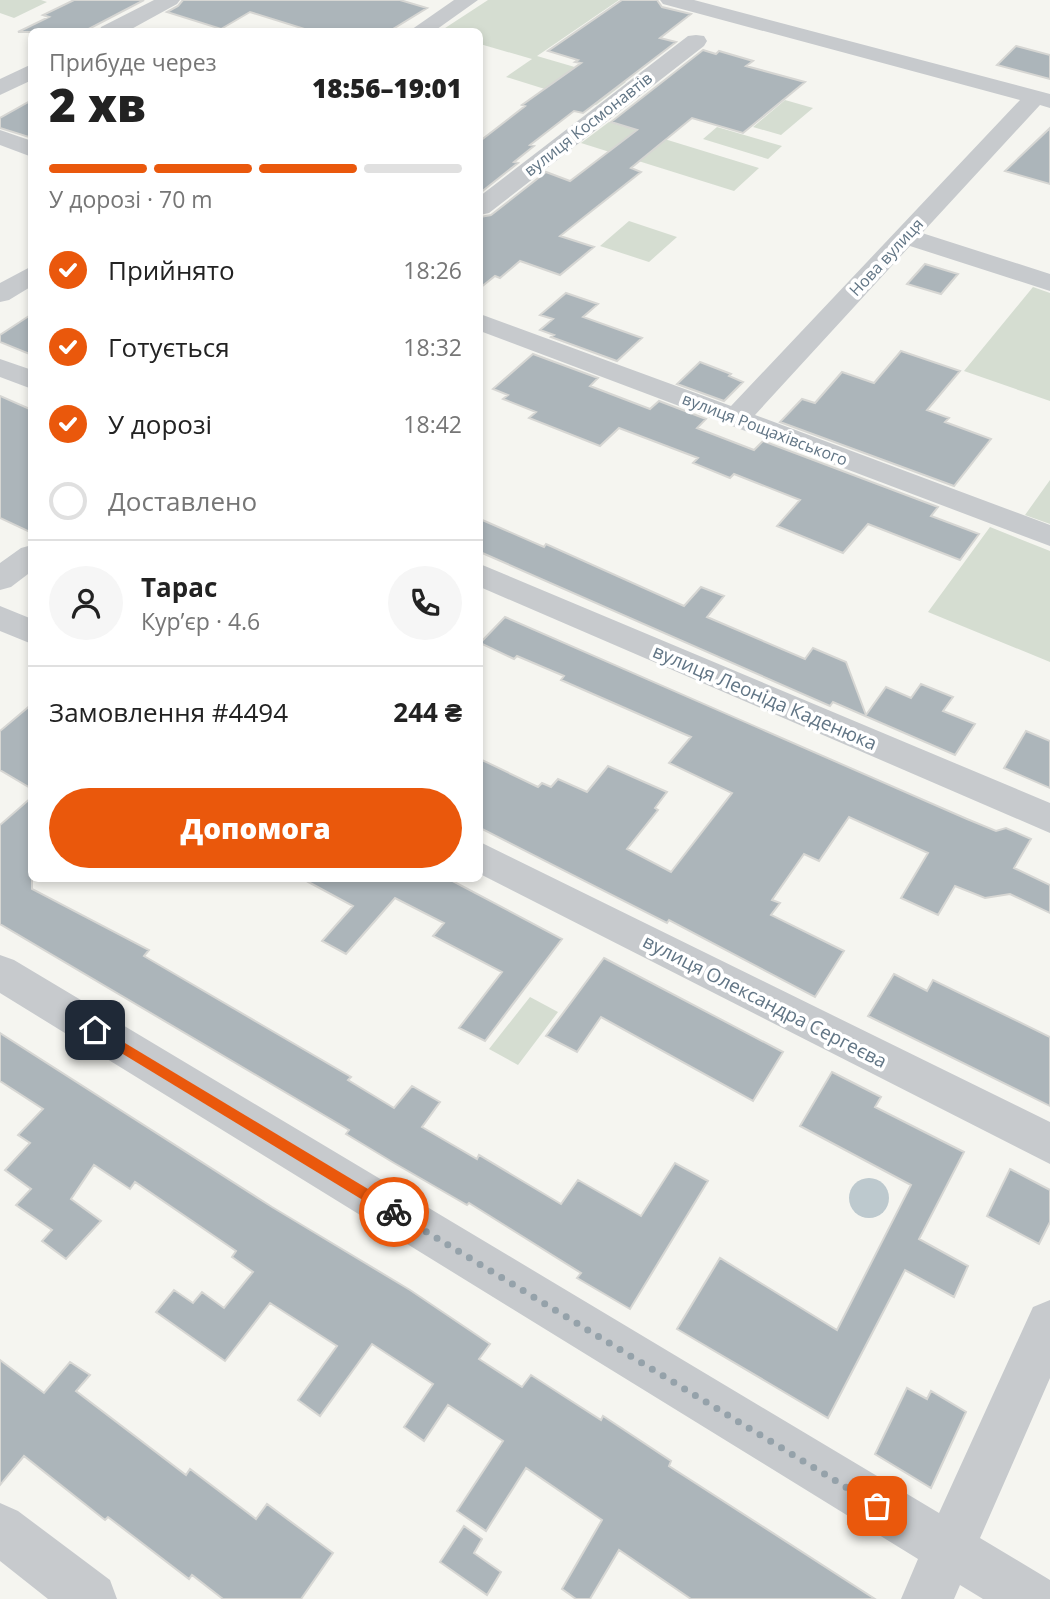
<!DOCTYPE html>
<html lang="uk">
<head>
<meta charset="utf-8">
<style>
	body { margin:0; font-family:"Open Sans",sans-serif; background:#f6f6f6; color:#222; height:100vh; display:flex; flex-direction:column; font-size:26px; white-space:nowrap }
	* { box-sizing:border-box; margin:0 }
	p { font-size:23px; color:#767676 }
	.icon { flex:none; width:38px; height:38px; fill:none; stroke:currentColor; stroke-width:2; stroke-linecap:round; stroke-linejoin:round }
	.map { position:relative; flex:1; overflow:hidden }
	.side { position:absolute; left:28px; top:28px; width:455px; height:854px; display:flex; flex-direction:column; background:#fff; border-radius:10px; box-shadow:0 4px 10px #0003 }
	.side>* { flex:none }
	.pin { position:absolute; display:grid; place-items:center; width:60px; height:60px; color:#fff; margin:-30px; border-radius:14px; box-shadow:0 4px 10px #0006 }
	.courier { position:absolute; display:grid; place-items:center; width:70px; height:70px; margin:-35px; border:5px solid #ea580c; border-radius:50%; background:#fff; color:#222; box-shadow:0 2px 9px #0007 }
	.overview em { font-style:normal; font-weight:800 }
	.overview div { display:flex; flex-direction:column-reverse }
	.overview { display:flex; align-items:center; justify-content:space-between; height:119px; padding:0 21px }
	h1 { font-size:46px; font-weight:800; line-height:52px }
	.bar { display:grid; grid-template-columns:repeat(4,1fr); gap:10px 7px; align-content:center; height:84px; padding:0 21px }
	.bar i { height:9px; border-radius:5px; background:#e0e0e0 }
	.bar .on { background:#ea580c }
	.bar p { grid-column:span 4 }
	.line { display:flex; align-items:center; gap:18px; padding:0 21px; border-top:2px solid #e0e0e0 }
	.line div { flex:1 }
	.round { display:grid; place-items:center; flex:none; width:74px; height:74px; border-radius:37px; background:#f6f6f6 }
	ol { padding:0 21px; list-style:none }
	li { display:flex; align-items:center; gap:21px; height:77px }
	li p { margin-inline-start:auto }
	li .icon { padding:7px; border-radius:50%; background:#ea580c; color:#fff; stroke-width:4 }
	li:last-child { color:#767676 }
	li i { width:38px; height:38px; border:4px solid #e0e0e0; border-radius:50% }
	.button { display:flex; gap:14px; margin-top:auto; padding:14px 21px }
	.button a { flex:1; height:80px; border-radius:42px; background:#ea580c; color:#fff; font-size:28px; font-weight:800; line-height:80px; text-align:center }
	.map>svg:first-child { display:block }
</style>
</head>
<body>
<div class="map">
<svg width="1050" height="1599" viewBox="0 0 1050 1599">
	<rect width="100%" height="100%" fill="#f5f5f0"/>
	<path fill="#d5ddd1" d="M 0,0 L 41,0 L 47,2 L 14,18 L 0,13 Z
		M 488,0 L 619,0 L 537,56 L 626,82 L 596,105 L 506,77 L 532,59 L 480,44 L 480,32 L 439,32 Z
		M 785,100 L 813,108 L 781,135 L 753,127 Z
		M 609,122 L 759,168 L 734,191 L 581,143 Z
		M 717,127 L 782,146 L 768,159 L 703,139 Z
		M 629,221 L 677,237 L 649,262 L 600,246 Z
		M 1033,287 L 1050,293 L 1050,401 L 964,371 Z
		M 1050,480 L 1050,524 L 1025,515 Z
		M 990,527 L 1050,551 L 1050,662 L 928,612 Z
		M 530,997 L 558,1012 L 518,1065 L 489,1049 Z"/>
	<path fill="#bdc9ce" d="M849 1198a20 20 0 1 1 40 0a20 20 0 1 1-40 0Z"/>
	<path fill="#acb5ba" stroke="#d6d6d3" stroke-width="2" d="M 74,0 L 144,0 L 83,32 L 18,32 L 49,17 L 43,15 Z
		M 183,0 L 400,0 L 427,8 L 388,32 L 314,32 L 250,12 L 221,29 L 167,12 L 178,6 Z
		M 622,0 L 657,0 L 662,7 L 691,14 L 660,38 L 676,42 L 583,113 L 574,111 L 530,145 L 534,146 L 514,162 L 518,163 L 480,193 L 480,141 L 525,106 L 522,105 L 581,63 L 575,62 L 578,60 L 548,51 Z
		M 1016,46 L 1050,55 L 1050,79 L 997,65 Z
		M 703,50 L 716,54 L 719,51 L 753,61 L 746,66 L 805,82 L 743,133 L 692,118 L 631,168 L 641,172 L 560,236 L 594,247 L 560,275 L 520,261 L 500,278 L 495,276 L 480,288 L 480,217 L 491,215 L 546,172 L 570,181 L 637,130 L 611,122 Z
		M 32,100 L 32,138 L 0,128 L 0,118 Z
		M 1050,128 L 1050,184 L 1005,171 Z
		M 925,264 L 958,274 L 941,294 L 907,284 Z
		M 566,293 L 598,304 L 583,317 L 642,338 L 617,361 L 551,337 L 554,335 L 540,330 L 553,319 L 540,315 Z
		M 32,314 L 32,355 L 0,342 L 0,335 Z
		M 901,351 L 960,371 L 927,410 L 949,418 L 945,422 L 991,439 L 954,486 L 780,422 L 802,399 L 815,403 L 842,372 L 874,383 Z
		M 533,354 L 598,378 L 590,386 L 650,409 L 659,401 L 706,419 L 697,428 L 754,450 L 763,441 L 938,507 L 931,516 L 979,534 L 960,560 L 868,524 L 843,553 L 777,526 L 800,500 L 734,474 L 730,478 L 693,463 L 698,458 L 619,428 L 600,446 L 529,418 L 536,412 L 503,399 L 508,395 L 493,389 Z
		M 700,362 L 731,374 L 729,376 L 743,382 L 724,401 L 677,384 Z
		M 0,396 L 32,410 L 32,533 L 0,518 Z
		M 480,519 L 544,547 L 546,544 L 684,606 L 701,587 L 724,596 L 707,617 L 805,659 L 813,648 L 846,662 L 866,715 L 886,687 L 911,698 L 921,684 L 953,697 L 943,711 L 975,724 L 955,755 L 833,702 L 830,706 L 480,552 Z
		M 505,617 L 967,819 L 996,831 L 1006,828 L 1031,839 L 1014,868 L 1050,885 L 1050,913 L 1010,894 L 985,898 L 955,886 L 938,915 L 901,898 L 928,853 L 849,817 L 819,861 L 804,854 L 772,900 L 780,903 L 771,915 L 844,951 L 815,997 L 669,920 L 667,923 L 480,828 L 480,759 L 538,787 L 542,783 L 551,787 L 558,779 L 587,792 L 608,766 L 667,792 L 655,808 L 658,810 L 627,849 L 671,872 L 732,793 L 669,763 L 691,737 L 561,680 L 564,676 L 517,656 L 514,659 L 480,643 Z
		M 32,704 L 32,789 L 0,770 L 0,731 Z
		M 1026,731 L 1050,741 L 1050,788 L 1004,768 Z
		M 32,797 L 32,889 L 149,950 L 144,956 L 351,1077 L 348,1080 L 394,1108 L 412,1086 L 440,1102 L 422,1127 L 477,1159 L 479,1155 L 561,1204 L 578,1180 L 641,1216 L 675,1163 L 708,1181 L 630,1309 L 577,1278 L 581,1273 L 469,1203 L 467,1205 L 394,1163 L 346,1134 L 349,1130 L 0,924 L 0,825 Z
		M 301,878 L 447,878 L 562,939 L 485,1041 L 459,1028 L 502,972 L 433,936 L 444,923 L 395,898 L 346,954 L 322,941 L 353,906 Z
		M 604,958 L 783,1052 L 753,1101 L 601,1017 L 577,1052 L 546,1036 Z
		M 894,974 L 927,991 L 933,980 L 1050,1037 L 1050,1106 L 868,1016 Z
		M 0,1033 L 272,1207 L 410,1290 L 490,1344 L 479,1359 L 522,1387 L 531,1375 L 601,1420 L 603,1416 L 671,1461 L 669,1466 L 875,1599 L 691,1599 L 619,1550 L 590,1599 L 576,1599 L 562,1589 L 602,1520 L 526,1468 L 486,1531 L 457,1511 L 503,1441 L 448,1405 L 424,1441 L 404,1427 L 433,1384 L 372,1344 L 320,1416 L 298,1400 L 337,1346 L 270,1303 L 225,1361 L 156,1312 L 174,1290 L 193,1303 L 202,1292 L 224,1308 L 253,1272 L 232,1257 L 236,1251 L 135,1182 L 130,1189 L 94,1165 L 71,1199 L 101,1221 L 66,1259 L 42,1241 L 52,1230 L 16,1205 L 31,1189 L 5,1170 L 30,1143 L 18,1135 L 43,1109 L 0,1081 Z
		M 832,1072 L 881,1097 L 875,1107 L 964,1152 L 919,1239 L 968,1266 L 954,1297 L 905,1270 L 828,1418 L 677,1329 L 720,1258 L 837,1330 L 911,1185 L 800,1126 Z
		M 1010,1169 L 1050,1190 L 1050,1222 L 1039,1244 L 987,1216 Z
		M 0,1360 L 44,1393 L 70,1362 L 90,1375 L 76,1391 L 186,1475 L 190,1469 L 256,1519 L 267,1504 L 333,1553 L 301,1599 L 223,1599 L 192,1575 L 189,1579 L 108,1517 L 105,1520 L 24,1456 L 0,1485 Z
		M 907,1388 L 927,1399 L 931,1391 L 966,1412 L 931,1488 L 875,1454 Z
		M 464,1526 L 482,1539 L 474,1553 L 501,1572 L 487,1595 L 440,1562 Z"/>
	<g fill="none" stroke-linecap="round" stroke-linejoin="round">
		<path fill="#c7cacd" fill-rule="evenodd" d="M 154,0 L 180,0 L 177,4 L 126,32 L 99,32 L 101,27 Z
			M 454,0 L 478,0 L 433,32 L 408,32 Z
			M 660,0 L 694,0 L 1050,94 L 1050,108 L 1040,105 L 922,233 L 1050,274 L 1050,291 L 910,246 L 755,415 L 1050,525 L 1050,546 L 480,331 L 480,314 L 731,406 L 1020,100 L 663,4 Z
			M 696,35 L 704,36 L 707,41 L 704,46 L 489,213 L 480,215 L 480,196 L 688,36 Z
			M 32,64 L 32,80 L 0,95 L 0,79 Z
			M 0,130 L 32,141 L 32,157 L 0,145 Z
			M 32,266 L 32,286 L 9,300 L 0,302 L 0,283 Z
			M 0,359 L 32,370 L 32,389 L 0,377 Z
			M 32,545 L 32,571 L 11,587 L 0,590 L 0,563 L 21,548 Z
			M 480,564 L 1050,803 L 1050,833 L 480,587 Z
			M 0,606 L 32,619 L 32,644 L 0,631 Z
			M 480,842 L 1050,1122 L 1050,1164 L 480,874 Z
			M 0,955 L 14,960 L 939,1513 L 1033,1307 L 1050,1300 L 1050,1378 L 980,1538 L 1050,1580 L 1050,1599 L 983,1599 L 960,1585 L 954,1599 L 901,1599 L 918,1559 L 0,993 Z
			M 0,1503 L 18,1511 L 110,1580 L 117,1599 L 48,1599 L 0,1561 Z"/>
	</g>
	<path fill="#ea580c" d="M 95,1025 L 398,1207 L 398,1216 L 389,1216 L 90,1034 L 90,1026 Z"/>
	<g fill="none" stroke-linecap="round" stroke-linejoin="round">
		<path stroke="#95a2aa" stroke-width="7" stroke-dasharray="0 12.6" d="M 394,1212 L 877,1506"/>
	</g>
	<g text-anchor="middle" stroke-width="7" stroke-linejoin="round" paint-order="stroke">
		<g font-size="16" fill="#617585" stroke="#fff">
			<text transform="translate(588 124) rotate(-38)" y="6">вулиця Космонавтів</text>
			<text transform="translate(886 257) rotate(-47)" y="6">Нова вулиця</text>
			<text transform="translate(765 429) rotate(21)" y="6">вулиця Рощахівського</text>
		</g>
		<g font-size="19" fill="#617585" stroke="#fff">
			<text transform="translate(765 697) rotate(23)" y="7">вулиця Леоніда Каденюка</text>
			<text transform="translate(765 1001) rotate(27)" y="7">вулиця Олександра Сергеєва</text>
		</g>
	</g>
</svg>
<div class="pin" style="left:877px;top:1506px;background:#ea580c"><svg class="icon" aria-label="bag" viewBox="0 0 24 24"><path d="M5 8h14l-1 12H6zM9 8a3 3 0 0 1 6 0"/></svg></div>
<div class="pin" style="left:95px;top:1030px;background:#1f2937"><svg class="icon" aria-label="home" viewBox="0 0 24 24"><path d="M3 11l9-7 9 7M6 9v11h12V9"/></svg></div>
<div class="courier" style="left:394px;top:1212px"><svg class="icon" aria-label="bike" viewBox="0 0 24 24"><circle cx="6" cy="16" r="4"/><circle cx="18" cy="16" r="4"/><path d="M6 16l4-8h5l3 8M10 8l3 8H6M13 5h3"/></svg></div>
<section class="side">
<div class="overview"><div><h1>2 хв</h1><p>Прибуде через</p></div><em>18:56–19:01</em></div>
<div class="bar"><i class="on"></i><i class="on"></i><i class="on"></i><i></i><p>У дорозі · 70 m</p></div>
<ol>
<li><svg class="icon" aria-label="check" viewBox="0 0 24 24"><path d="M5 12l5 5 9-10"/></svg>Прийнято<p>18:26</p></li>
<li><svg class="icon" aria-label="check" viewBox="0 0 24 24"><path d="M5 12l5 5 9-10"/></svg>Готується<p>18:32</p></li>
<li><svg class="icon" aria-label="check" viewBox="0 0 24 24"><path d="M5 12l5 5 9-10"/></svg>У дорозі<p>18:42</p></li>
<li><i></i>Доставлено</li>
</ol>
<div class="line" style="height:126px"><a class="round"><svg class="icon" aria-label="person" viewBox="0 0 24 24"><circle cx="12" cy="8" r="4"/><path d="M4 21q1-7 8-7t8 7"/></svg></a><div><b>Тарас</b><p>Кур’єр · 4.6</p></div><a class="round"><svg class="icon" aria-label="phone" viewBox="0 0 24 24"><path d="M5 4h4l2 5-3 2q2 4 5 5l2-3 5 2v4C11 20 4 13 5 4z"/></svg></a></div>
<div class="line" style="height:91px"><div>Замовлення #4494</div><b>244 ₴</b></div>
<div class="button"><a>Допомога</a></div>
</section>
</div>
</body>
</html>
